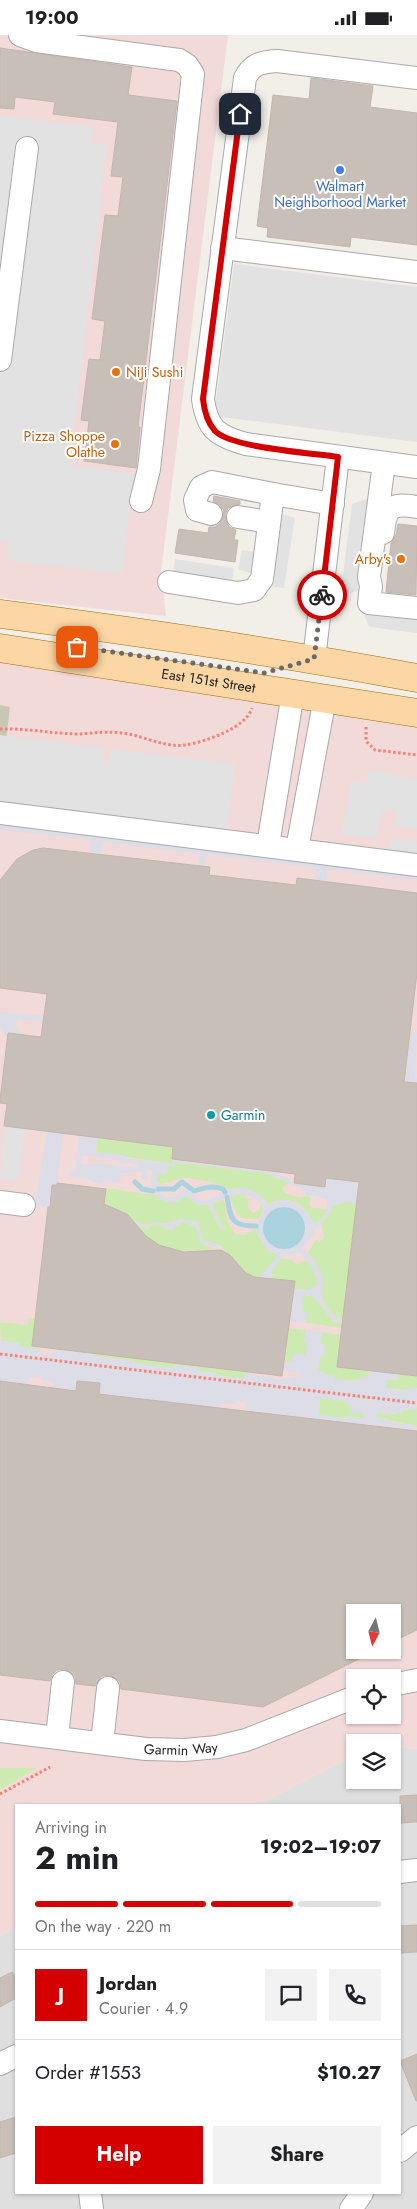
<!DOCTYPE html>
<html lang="en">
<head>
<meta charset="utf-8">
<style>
	body { margin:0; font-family:Jost,sans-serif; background:#f2f2f2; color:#202124; height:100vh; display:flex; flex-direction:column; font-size:19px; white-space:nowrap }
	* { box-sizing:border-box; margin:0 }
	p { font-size:16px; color:#757577 }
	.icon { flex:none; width:28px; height:28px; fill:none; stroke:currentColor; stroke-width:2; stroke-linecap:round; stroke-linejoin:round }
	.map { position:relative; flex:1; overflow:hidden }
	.panel { position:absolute; left:15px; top:1769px; width:386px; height:390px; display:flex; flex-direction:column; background:#fff; border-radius:0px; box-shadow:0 1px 4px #0004 }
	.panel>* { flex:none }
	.needle { width:32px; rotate:187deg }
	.tools { position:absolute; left:346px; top:1569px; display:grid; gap:10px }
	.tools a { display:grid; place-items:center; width:55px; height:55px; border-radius:0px; background:#fff; box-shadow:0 1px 4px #0004; font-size:25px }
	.pin { position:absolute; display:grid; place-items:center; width:42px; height:42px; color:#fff; margin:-21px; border-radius:10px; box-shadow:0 2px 8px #0006 }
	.courier { position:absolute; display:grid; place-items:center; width:50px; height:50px; margin:-25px; border:4px solid #d40000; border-radius:50%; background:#fff; color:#222; box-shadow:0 1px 6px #0007 }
	.headline em { font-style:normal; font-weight:700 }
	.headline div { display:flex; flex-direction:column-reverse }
	.headline { display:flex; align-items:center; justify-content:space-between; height:85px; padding:0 20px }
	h1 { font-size:32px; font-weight:700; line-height:38px }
	.bar { display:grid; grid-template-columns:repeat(4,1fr); gap:8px 5px; align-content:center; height:60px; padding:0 20px }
	.bar i { height:6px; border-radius:4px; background:#e0e0e0 }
	.bar .active { background:#d40000 }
	.bar p { grid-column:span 4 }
	.line { display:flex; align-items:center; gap:12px; padding:0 20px; border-top:1px solid #e0e0e0 }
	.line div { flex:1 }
	.round { display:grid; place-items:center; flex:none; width:52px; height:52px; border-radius:0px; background:#f2f2f2 }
	.button { display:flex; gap:10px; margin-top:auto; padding:10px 20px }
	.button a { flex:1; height:58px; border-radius:0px; background:#d40000; color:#fff; font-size:20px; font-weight:700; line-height:58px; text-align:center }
	.button a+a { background:#f2f2f2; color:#202124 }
	.status { display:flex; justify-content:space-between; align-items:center; height:35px; padding:0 25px; background:#fff; direction:ltr }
	.status svg { height:14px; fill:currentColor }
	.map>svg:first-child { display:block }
</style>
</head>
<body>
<div class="status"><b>19:00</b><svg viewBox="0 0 49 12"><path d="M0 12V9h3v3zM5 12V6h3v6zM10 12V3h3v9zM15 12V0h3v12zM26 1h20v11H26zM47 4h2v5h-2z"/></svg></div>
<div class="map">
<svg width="417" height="2174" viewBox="0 0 417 2174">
	<rect width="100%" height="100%" fill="#f2efe9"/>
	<path fill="#e0dfdf" d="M 393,1710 L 417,1714 L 417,2174 L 0,2174 L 0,1901 L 16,1893 L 16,2158 L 400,2158 L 400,1770 L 257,1770 L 355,1720 L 355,1745 L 392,1745 Z"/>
	<path fill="#f2dad9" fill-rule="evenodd" d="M 0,0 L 228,0 L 161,537 L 166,581 L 0,563 Z
		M 0,613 L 417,678 L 417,1714 L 393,1710 L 392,1708 L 355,1708 L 355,1720 L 257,1770 L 16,1770 L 16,1893 L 0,1901 ZM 355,1578 L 392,1578 L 392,1615 L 355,1615 ZM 355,1642 L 392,1642 L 392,1680 L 355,1680 Z"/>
	<path fill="#c7c7b4" d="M 0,670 L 10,672 L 0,757 Z"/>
	<path fill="#cdebb0" d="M 97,1103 L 173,1112 L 172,1129 L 96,1117 Z
		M 176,1127 L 266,1138 L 289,1148 L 282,1153 L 285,1158 L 300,1163 L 306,1161 L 311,1163 L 309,1167 L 311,1172 L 327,1175 L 322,1184 L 314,1188 L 289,1165 L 276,1166 L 268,1170 C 259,1156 246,1151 230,1155 C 225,1149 192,1142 184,1143 C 174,1144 167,1150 156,1148 L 157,1138 Z
		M 106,1153 L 155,1160 L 177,1167 L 186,1160 L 196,1169 L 208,1170 L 223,1194 L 212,1169 L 223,1164 L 225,1169 L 227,1185 L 235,1199 L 245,1200 L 257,1193 L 257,1200 L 279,1220 L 259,1243 C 244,1241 230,1220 219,1210 C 215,1207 208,1207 203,1206 L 194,1187 L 181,1184 L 167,1189 L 159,1187 L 142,1190 L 135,1187 L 124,1176 L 104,1170 Z
		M 244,1158 L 245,1162 L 249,1164 C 247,1170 248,1175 253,1178 L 258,1176 L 261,1169 L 264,1174 L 258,1184 L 241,1183 L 234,1174 L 230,1161 Z
		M 345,1167 L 357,1169 L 343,1285 C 334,1282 324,1272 322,1263 C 321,1259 323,1254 323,1251 C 321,1240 315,1226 308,1218 L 316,1205 L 321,1206 L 324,1202 L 321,1188 L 330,1178 L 332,1171 Z
		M 183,1187 L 196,1192 L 204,1210 L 216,1214 C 182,1215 163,1223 138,1192 L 148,1193 L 155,1188 L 171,1195 Z
		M 281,1223 L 293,1225 L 296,1229 L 307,1225 C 313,1232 320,1241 317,1251 L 310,1255 L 294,1254 L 294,1246 L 271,1243 L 272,1236 Z
		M 303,1260 L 314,1262 L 333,1286 L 342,1289 L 342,1293 L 306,1288 L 307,1277 L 302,1276 Z
		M 29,1283 L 35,1283 L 32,1310 L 38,1312 L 40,1314 L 20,1312 L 20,1308 L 1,1306 L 0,1287 L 27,1290 Z
		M 289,1293 L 306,1295 L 304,1307 L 307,1308 L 306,1320 L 292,1327 L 285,1326 Z
		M 322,1297 L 341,1300 L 369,1336 L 368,1343 C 348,1347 337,1349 318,1336 L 320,1321 L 324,1321 L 325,1310 L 320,1309 Z
		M 94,1318 L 250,1338 L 250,1340 L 245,1339 L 244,1344 L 219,1341 L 219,1339 L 200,1336 L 200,1333 L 174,1330 L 174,1333 L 135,1328 L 135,1326 L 94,1321 Z
		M 397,1339 L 417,1341 L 417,1353 L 408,1355 L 386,1353 L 387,1344 L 397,1345 Z
		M 320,1363 L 346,1366 L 364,1379 L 363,1383 L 343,1383 L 318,1380 Z
		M 417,1371 L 417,1392 L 376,1382 L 377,1378 L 396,1379 L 403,1374 Z
		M 0,1733 L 37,1733 L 0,1755 Z"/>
	<path fill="#e2e2e2" d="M 0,81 L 94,92 L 92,109 L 107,110 L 70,430 L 134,438 L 122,539 L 7,525 L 9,507 L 0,506 Z
		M 234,229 L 417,252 L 417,407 L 214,381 Z
		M 370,463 L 358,555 L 340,563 L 352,469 Z
		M 282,479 L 295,483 L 284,553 L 269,551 L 253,539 L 238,534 L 242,515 L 265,518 Z
		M 175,524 L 234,533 L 229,566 L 170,557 Z
		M 363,576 L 417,579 L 417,598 L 369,592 Z
		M 0,700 L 104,713 L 103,725 L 106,728 L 109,726 L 110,714 L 235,729 L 224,817 L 0,790 Z
		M 369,735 L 417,744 L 417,794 L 394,790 L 396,776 L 389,774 L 381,778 L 376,804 L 341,799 L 352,746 L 366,748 Z
		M 391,803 L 417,807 L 417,841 L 386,837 Z
		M 4,1091 L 25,1093 L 18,1145 L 0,1143 Z"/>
	<path fill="#dddde8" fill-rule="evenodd" d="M 0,790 L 417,841 L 417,845 L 327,834 L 326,846 L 315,845 L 316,833 L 206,819 L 204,831 L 198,830 L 200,819 L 103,807 L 101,819 L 90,817 L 91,805 L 0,795 Z
		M 0,977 L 44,981 L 43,987 L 18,984 L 15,991 L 23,1000 L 9,998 L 8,1003 L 0,994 Z
		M 410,997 L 417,997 L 415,1043 L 417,1043 L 417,1048 L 404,1047 Z
		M 47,1096 L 63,1099 L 57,1150 L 52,1150 L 50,1172 L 35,1170 Z
		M 79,1101 L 97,1103 L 96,1117 L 124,1120 L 125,1123 L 171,1129 L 173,1124 L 267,1136 L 286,1142 L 294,1148 L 324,1152 L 326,1143 L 359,1147 L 357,1169 L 345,1167 L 332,1171 L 330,1178 L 318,1192 L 303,1213 L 313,1223 L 322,1239 L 323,1247 L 322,1263 L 325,1271 L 335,1281 L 343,1285 L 342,1289 L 331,1283 L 314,1262 L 304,1260 L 302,1276 L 307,1277 L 306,1288 L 290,1286 L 294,1254 L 310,1255 L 318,1249 L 312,1232 L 299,1217 L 283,1221 L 272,1236 L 270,1244 L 259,1243 L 278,1220 L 268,1216 L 257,1200 L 256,1191 L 264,1174 L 256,1163 L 239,1158 L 212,1169 L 224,1195 L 220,1193 L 208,1170 L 196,1169 L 186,1161 L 171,1169 L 159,1164 L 151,1150 L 152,1136 L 148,1136 L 147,1144 L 142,1144 L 141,1137 L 119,1138 L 121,1141 L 120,1148 L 104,1146 L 101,1149 L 93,1147 L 91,1145 L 69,1141 L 70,1136 L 75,1136 ZM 81,1120 L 119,1125 L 119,1127 L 140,1130 L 134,1133 L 97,1128 L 91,1130 L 81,1129 ZM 176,1127 L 266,1138 L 304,1155 L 306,1161 L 315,1161 L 327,1165 L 327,1175 L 322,1184 L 314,1188 L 305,1174 L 296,1167 L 284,1165 L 276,1166 L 268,1170 L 260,1160 L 245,1153 L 233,1154 L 204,1166 L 196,1163 L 186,1153 L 175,1162 L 167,1162 L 160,1158 L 157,1152 L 157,1138 L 167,1139 L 168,1131 L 175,1132 ZM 282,1172 L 295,1175 L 263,1195 L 266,1182 Z
		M 181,1184 L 198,1187 L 203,1206 L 216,1208 L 222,1215 L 200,1208 L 196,1192 L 184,1187 L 171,1195 L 155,1188 L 143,1193 L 138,1192 L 135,1187 L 145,1190 L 157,1186 L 164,1189 Z
		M 306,1295 L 322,1297 L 320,1309 L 325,1310 L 324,1322 L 320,1322 L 318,1336 L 324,1337 L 324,1339 L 335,1341 L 335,1344 L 356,1347 L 356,1344 L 360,1344 L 361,1341 L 368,1342 L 369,1336 L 397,1339 L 397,1345 L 387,1344 L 386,1353 L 399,1355 L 417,1353 L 416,1376 L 403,1374 L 402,1378 L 377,1378 L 376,1382 L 389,1384 L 389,1386 L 396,1388 L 415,1390 L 417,1396 L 245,1375 L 245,1367 L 237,1366 L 236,1369 L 224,1368 L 218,1371 L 220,1375 L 99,1359 L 99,1348 L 77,1346 L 76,1356 L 53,1353 L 54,1347 L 41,1345 L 41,1341 L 29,1343 L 28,1350 L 0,1346 L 0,1303 L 1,1306 L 20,1308 L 20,1312 L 40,1314 L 40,1319 L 51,1320 L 58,1314 L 94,1318 L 94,1321 L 135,1326 L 135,1328 L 173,1333 L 174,1330 L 200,1333 L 200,1336 L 219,1339 L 219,1341 L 244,1344 L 245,1339 L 250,1339 L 283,1345 L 283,1343 L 290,1344 L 290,1342 L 297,1342 L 297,1337 L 283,1336 L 285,1326 L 292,1327 L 293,1318 L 306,1320 L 307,1308 L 304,1307 ZM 320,1363 L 345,1366 L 345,1369 L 352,1370 L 351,1377 L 363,1378 L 363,1383 L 343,1381 L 343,1383 L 318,1380 Z"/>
	<path fill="#aad3df" d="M263 1193a21 21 0 1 1 42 0a21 21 0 1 1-42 0Z"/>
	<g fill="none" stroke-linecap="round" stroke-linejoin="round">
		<path stroke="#aad3df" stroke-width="5" d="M 135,1147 L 142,1154 L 153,1156
			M 158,1154 L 174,1154 L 182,1147 L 194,1156 C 204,1153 212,1150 223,1154 L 225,1157
			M 227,1162 C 231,1185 231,1191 256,1191"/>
	</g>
	<path fill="#c7bfb8" stroke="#c4b6ab" d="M 0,13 L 132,32 L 128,60 L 177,66 L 138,392 L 140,392 L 136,433 L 84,426 L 89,386 L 81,385 L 89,324 L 100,325 L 105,286 L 92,284 L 105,180 L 118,181 L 123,142 L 111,141 L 118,87 L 53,79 L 55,67 L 15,62 L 14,74 L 0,73 Z
		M 311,43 L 373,51 L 370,72 L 417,78 L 417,210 L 351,202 L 350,212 L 267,202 L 268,193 L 257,191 L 273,60 L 309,64 Z
		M 214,461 L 240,466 L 240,469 L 228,473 L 225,480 L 229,492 L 236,495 L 234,505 L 238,505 L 235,527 L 175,518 L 179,494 L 208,498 L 209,492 L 215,492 L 220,488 L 224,476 L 220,470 L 213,466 Z
		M 398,489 L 417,491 L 416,560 L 386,557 L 391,508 L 396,500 Z
		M 43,813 L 210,832 L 209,840 L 296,850 L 297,843 L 417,858 L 417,938 L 404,1047 L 417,1048 L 417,1341 L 337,1332 L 359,1147 L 326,1143 L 325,1152 L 294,1148 L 295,1139 L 172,1124 L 173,1112 L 4,1091 L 7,1069 L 0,1068 L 0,1065 L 8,998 L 41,1002 L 47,959 L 0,953 L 0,845 L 17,824 L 33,815 Z
		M 57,1148 L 106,1154 L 104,1169 L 127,1179 L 146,1201 L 159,1210 L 184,1217 L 221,1215 L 230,1220 L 245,1237 L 254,1242 L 295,1246 L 282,1341 L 32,1311 L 48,1172 L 50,1172 L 52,1150 L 57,1150 Z
		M 0,1346 L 76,1356 L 77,1346 L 100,1348 L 99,1359 L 417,1396 L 417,1595 L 392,1607 L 392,1578 L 355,1578 L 355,1615 L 377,1615 L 263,1672 L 121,1654 L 120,1647 L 110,1640 L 102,1641 L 95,1651 L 76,1649 L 75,1641 L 65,1634 L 57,1635 L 52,1640 L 50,1646 L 0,1640 Z
		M 417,1760 L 417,1787 L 400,1788 L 400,1761 Z
		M 417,1890 L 417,1917 L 400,1918 L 400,1891 Z
		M 12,1937 L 16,1944 L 16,1963 L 0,1972 L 0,1943 Z
		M 417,2019 L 417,2066 L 416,2066 L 400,2026 Z
		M 16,2082 L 16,2118 L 0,2123 L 0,2087 Z"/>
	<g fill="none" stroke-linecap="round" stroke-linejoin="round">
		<g stroke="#a9a9a9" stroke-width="24">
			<g id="minor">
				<path d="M 20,0 L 36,6 L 179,25 L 187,30 L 193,39 L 149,434 L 141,466"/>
				<path d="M 417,43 L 277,26 C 261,27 252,29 245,43 L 203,364 C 207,394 217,401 246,409 L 417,432"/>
				<path d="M 222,213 L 417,237"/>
				<path d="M 0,325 L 27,113"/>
				<path d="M 384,428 L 369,542 L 371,551 L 369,568 L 417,573"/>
				<path d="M 211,479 L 197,475 L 195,465 L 201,452 L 212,447 L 273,459"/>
				<path d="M 238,482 L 269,487"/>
				<path d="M 383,498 C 386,471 391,468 417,472"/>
				<path d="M 169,547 L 238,558 L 254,555 L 262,544 L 273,459 L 333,469"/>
				<path d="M 314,624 L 338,422"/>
				<path d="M 0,778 L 417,830"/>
				<path d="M 268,810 L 293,658"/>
				<path d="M 297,814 L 325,663"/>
				<path d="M 0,1167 L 24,1170"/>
				<path d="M 392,1650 L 417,1645"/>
				<path id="s1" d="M 0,1696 L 146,1714 L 185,1715 L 217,1712 L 246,1705 L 355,1662"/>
				<path d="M 57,1702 L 63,1647"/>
				<path d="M 102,1708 L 108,1653"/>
				<path d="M 400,1837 L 417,1835"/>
				<path d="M 0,2029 L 16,2021"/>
				<path d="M 400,2116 L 417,2102"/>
				<path d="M 90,2158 L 92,2174"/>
				<path d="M 351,2174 L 362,2158"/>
			</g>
		</g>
		<g stroke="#a06b00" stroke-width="29">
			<g id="major">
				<path d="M 0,579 C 140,597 278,617 417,643"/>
				<path id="s2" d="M 0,613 L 417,678"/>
			</g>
		</g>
		<path stroke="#fa8072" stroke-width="3" stroke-dasharray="2.5 2.5" stroke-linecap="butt" d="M 366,692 L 366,706 L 375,715 L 417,720
			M 0,694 C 27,693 53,699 80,699 C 94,698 108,696 122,698 C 142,700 164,713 185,710 C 205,707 246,693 252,673
			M 0,1319 L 417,1368
			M 0,1759 L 50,1732"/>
		<use href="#minor" stroke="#fff" stroke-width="22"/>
		<use href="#major" stroke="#fcd6a4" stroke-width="28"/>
	</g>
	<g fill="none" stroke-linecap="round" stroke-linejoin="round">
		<path stroke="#6b6a68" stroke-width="5" stroke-dasharray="0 9" d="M 77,612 L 264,638 L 314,624 L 322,560"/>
		<path stroke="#d40000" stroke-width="6" d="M 240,79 L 203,364 C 204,374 207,387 215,396 C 232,413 311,418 338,422 L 322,560"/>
	</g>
	<circle fill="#3f7fe0" stroke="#fff" stroke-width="2" cx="340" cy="135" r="5"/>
	<g fill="#e8710a" stroke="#fff" stroke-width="2">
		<circle cx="116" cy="337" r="5"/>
		<circle cx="115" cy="409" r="5"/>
		<circle cx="401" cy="524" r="5"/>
	</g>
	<circle fill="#0f9aa8" stroke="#fff" stroke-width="2" cx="211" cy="1080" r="5"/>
	<g text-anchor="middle" stroke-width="4" stroke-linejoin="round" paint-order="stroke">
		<g font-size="14" fill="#366cbe" stroke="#fff">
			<text x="340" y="156">Walmart<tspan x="340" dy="16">Neighborhood Market</tspan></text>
		</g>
		<g font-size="14" fill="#c56008" stroke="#fff" text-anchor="end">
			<text x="126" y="342" text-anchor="start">NiJi Sushi</text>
			<text x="105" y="406">Pizza Shoppe<tspan x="105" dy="16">Olathe</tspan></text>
			<text x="391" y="529">Arby's</text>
		</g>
		<g font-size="14" fill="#222" stroke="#fff">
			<text dy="5" stroke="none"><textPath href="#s2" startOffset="211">East 151st Street</textPath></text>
			<text dy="5" stroke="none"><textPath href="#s1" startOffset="182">Garmin Way</textPath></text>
		</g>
		<g font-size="14" fill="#0d838f" stroke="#fff" text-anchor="start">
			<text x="221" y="1085">Garmin</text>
		</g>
	</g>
</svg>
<div class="tools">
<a><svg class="needle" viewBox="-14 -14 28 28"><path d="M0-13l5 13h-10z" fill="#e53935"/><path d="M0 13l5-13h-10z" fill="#757577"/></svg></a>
<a><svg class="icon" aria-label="locate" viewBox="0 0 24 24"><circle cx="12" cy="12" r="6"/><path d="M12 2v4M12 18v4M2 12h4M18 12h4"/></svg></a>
<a><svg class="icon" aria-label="layers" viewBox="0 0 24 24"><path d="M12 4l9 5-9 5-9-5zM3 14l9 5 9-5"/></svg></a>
</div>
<div class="pin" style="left:77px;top:612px;background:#ea580c"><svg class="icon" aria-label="bag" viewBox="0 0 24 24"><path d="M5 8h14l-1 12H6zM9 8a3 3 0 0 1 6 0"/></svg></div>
<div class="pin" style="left:240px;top:79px;background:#1f2937"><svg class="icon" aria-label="home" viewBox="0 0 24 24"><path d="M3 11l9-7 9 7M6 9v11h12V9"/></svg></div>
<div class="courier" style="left:322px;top:560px"><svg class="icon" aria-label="bike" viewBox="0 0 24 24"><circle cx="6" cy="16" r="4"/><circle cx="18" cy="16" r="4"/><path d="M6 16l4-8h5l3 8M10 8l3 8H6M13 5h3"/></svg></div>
<section class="panel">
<div class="headline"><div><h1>2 min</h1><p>Arriving in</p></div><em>19:02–19:07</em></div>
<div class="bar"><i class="active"></i><i class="active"></i><i class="active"></i><i></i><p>On the way · 220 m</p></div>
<div class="line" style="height:90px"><b class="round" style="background:#d40000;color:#fff">J</b><div><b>Jordan</b><p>Courier · 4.9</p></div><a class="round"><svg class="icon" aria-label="chat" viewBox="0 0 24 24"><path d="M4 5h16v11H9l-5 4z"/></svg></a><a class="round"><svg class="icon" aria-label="phone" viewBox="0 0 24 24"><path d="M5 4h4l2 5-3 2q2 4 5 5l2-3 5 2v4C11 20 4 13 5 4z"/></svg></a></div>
<div class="line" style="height:65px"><div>Order #1553</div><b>$10.27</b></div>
<div class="button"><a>Help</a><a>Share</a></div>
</section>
</div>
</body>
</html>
